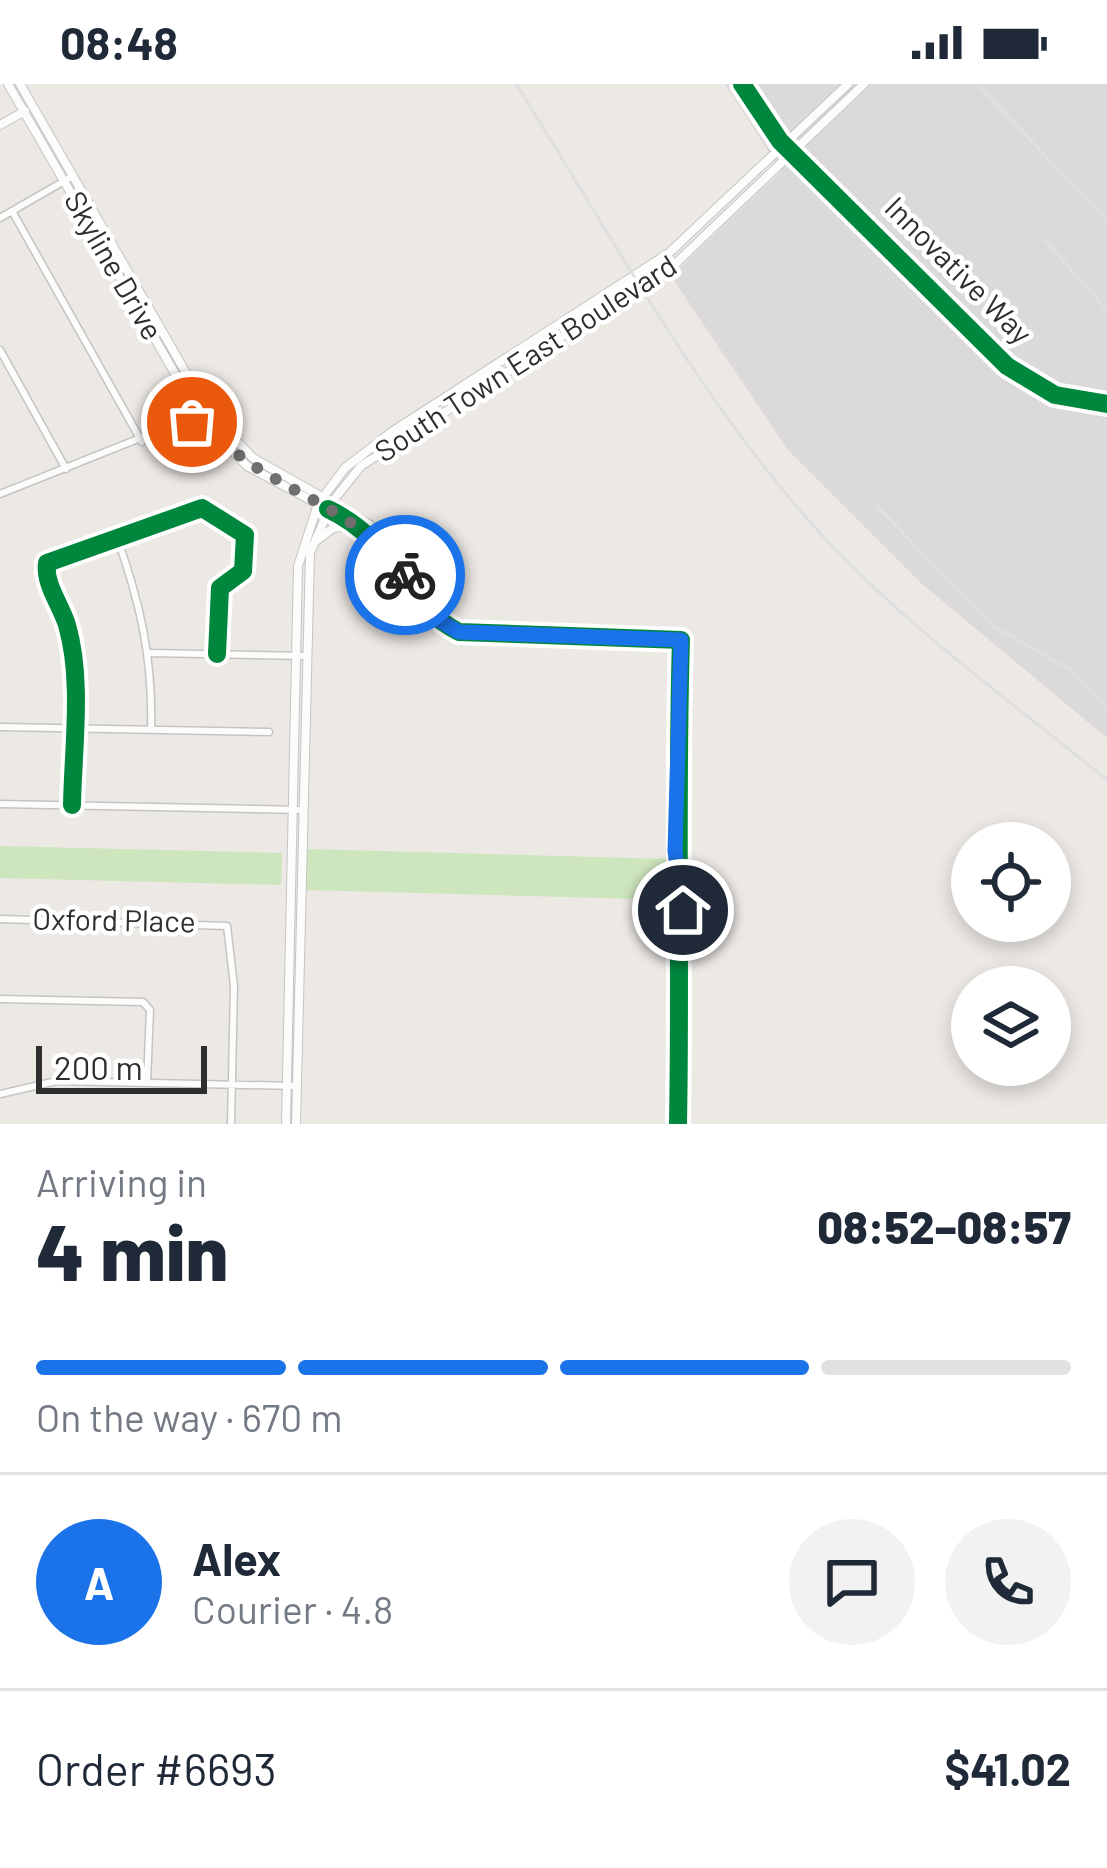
<!DOCTYPE html>
<html lang="en">
<head>
<meta charset="utf-8">
<style>
	body { margin:0; font-family:Barlow,sans-serif; background:#f2f2f3; color:#1f2937; height:100vh; display:flex; flex-direction:column; font-size:45px; white-space:nowrap }
	* { box-sizing:border-box; margin:0 }
	p { font-size:39px; color:#747a83 }
	.icon { flex:none; width:66px; height:66px; fill:none; stroke:currentColor; stroke-width:2; stroke-linecap:round; stroke-linejoin:round }
	.map { position:relative; height:1040px; overflow:hidden }
	.drawer { display:flex; flex-direction:column; background:#fff; flex:1 }
	.drawer>* { flex:none }
	.buttons { position:absolute; left:951px; top:738px; display:grid; gap:24px }
	.buttons a { display:grid; place-items:center; width:120px; height:120px; border-radius:50%; background:#fff; box-shadow:0 6px 18px #0003; font-size:60px }
	.scale { position:absolute; left:36px; bottom:30px; width:171px; box-sizing:border-box; padding-left:12px; border:6px solid #2e2e2e; border-top:0; font-size:33px; line-height:42px; white-space:nowrap; color:#2e2e2e; -webkit-text-stroke:9px #fff; paint-order:stroke }
	.pin { position:absolute; display:grid; place-items:center; width:102px; height:102px; color:#fff; margin:-51px; border:6px solid #fff; border-radius:50%; box-shadow:0 3px 12px #0007 }
	.courier { position:absolute; display:grid; place-items:center; width:120px; height:120px; margin:-60px; border:9px solid #1a73e8; border-radius:50%; background:#fff; color:#222; box-shadow:0 3px 15px #0007 }
	.summary em { font-style:normal; font-weight:800 }
	.summary div { display:flex; flex-direction:column-reverse }
	.summary { display:flex; align-items:center; justify-content:space-between; height:204px; padding:0 36px }
	h1 { font-size:78px; font-weight:800; line-height:90px }
	.bar { display:grid; grid-template-columns:repeat(4,1fr); gap:18px 12px; align-content:center; height:144px; padding:0 36px }
	.bar i { height:15px; border-radius:9px; background:#e0e1e3 }
	.bar .current { background:#1a73e8 }
	.bar p { grid-column:span 4 }
	.line { display:flex; align-items:center; gap:30px; padding:0 36px; border-top:3px solid #e0e1e3 }
	.line div { flex:1 }
	.round { display:grid; place-items:center; flex:none; width:126px; height:126px; border-radius:63px; background:#f2f2f3 }
	.status { display:flex; justify-content:space-between; align-items:center; height:84px; padding:0 60px; background:#fff; direction:ltr }
	.status svg { height:33px; fill:currentColor }
	.map>svg:first-child { display:block }
</style>
</head>
<body>
<div class="status"><b>08:48</b><svg viewBox="0 0 49 12"><path d="M0 12V9h3v3zM5 12V6h3v6zM10 12V3h3v9zM15 12V0h3v12zM26 1h20v11H26zM47 4h2v5h-2z"/></svg></div>
<div class="map">
<svg width="1107" height="1040" viewBox="0 0 1107 1040">
	<rect width="100%" height="100%" fill="#ece8e4"/>
	<path fill="#dcd9db" d="M 725,0 L 1107,0 L 1107,654 L 922,500 L 787,365 L 671,192 L 781,87 Z"/>
	<path fill="#cee6be" d="M 0,762 L 282,769 L 281,801 L 0,794 Z
		M 307,765 L 668,775 L 676,816 L 306,806 Z"/>
	<g fill="none" stroke-linecap="round" stroke-linejoin="round">
		<g stroke="#c5c4c5" stroke-width="9">
			<path id="street" d="M 742,0 L 780,57 L 1007,282 L 1055,311 L 1107,320
				M 12,127 L 142,358
				M 0,134 L 73,92
				M 0,266 L 66,385
				M 0,410 L 208,327
				M 332,418 L 370,440 L 397,478
				M 328,425 C 398,458 404,521 459,548 L 681,556 C 676,718 681,878 678,1040
				M 116,451 C 140,517 153,575 151,645
				M 150,569 L 307,572
				M 0,643 L 269,648
				M 0,720 L 302,726
				M 72,721 C 73,664 83,596 67,541 C 61,521 44,500 47,479 L 202,424 L 245,451 L 243,487 L 220,504 L 217,570
				M 0,835 L 227,842 L 234,902 L 231,1040
				M 0,915 L 143,918 L 150,926 L 147,998
				M 0,1010 L 57,997 L 297,1002"/>
		</g>
		<g stroke="#c5c4c5" stroke-width="10">
			<path id="secondary" d="M 8,0 L 200,333 L 247,382 L 318,420
				M 20,0 L 208,327 L 253,374 L 326,415
				M 0,41 L 25,27
				M 316,457 L 333,444 L 359,441
				M 286,1040 L 298,482 L 318,420 L 345,384 L 393,347 L 669,169 L 848,0
				M 296,1040 L 310,469 L 332,418 L 361,382 L 675,180 L 864,0"/>
		</g>
		<use href="#street" stroke="#fcfcfb" stroke-width="6"/>
		<use href="#secondary" stroke="#fcfcfb" stroke-width="8"/>
		<path stroke="#dfdfe1" stroke-width="3" d="M 516,0 C 609,147 695,309 811,439 C 897,536 1007,614 1107,696
			M 977,0 L 1107,136
			M 1044,155 L 1107,226
			M 877,422 L 993,542 L 1072,587 L 1107,623"/>
		<g stroke="#fff" stroke-width="26">
			<path id="cycleway" d="M 742,0 L 780,57 L 1007,282 L 1055,311 L 1107,320
				M 328,425 C 398,458 404,521 459,548 L 681,556 C 676,718 681,878 678,1040
				M 72,721 C 73,664 83,596 67,541 C 61,521 44,500 47,479 L 202,424 L 245,451 L 243,487 L 220,504 L 217,570"/>
		</g>
		<use href="#cycleway" stroke="#00873e" stroke-width="18"/>
	</g>
	<g fill="none" stroke-linecap="round" stroke-linejoin="round">
		<path stroke="#706f6e" stroke-width="12" stroke-dasharray="0 21.6" d="M 192,338 L 200,333 C 255,406 354,415 405,491"/>
		<path stroke="#1a73e8" stroke-width="15" d="M 405,491 L 435,534 L 459,548 L 681,556 L 675,767 L 683,826"/>
	</g>
	<g text-anchor="middle" stroke-width="9" stroke-linejoin="round" paint-order="stroke">
		<g font-size="30" fill="#2e2e2e" stroke="#fff">
			<text transform="translate(113 182) rotate(60)" y="10">Skyline Drive</text>
			<text transform="translate(958 187) rotate(45)" y="10">Innovative Way</text>
			<text transform="translate(526 275) rotate(-33)" y="10">South Town East Boulevard</text>
			<text transform="translate(114 837) rotate(1)" y="10">Oxford Place</text>
		</g>
	</g>
</svg>
<div class="buttons">
<a><svg class="icon" aria-label="locate" viewBox="0 0 24 24"><circle cx="12" cy="12" r="6"/><path d="M12 2v4M12 18v4M2 12h4M18 12h4"/></svg></a>
<a><svg class="icon" aria-label="layers" viewBox="0 0 24 24"><path d="M12 4l9 5-9 5-9-5zM3 14l9 5 9-5"/></svg></a>
</div>
<div class="scale">200 m</div>
<div class="pin" style="left:192px;top:338px;background:#ea580c"><svg class="icon" aria-label="bag" viewBox="0 0 24 24"><path d="M5 8h14l-1 12H6zM9 8a3 3 0 0 1 6 0"/></svg></div>
<div class="pin" style="left:683px;top:826px;background:#1f2937"><svg class="icon" aria-label="home" viewBox="0 0 24 24"><path d="M3 11l9-7 9 7M6 9v11h12V9"/></svg></div>
<div class="courier" style="left:405px;top:491px"><svg class="icon" aria-label="bike" viewBox="0 0 24 24"><circle cx="6" cy="16" r="4"/><circle cx="18" cy="16" r="4"/><path d="M6 16l4-8h5l3 8M10 8l3 8H6M13 5h3"/></svg></div>
</div>
<section class="drawer">
<div class="summary"><div><h1>4 min</h1><p>Arriving in</p></div><em>08:52–08:57</em></div>
<div class="bar"><i class="current"></i><i class="current"></i><i class="current"></i><i></i><p>On the way · 670 m</p></div>
<div class="line" style="height:216px"><b class="round" style="background:#1a73e8;color:#fff">A</b><div><b>Alex</b><p>Courier · 4.8</p></div><a class="round"><svg class="icon" aria-label="chat" viewBox="0 0 24 24"><path d="M4 5h16v11H9l-5 4z"/></svg></a><a class="round"><svg class="icon" aria-label="phone" viewBox="0 0 24 24"><path d="M5 4h4l2 5-3 2q2 4 5 5l2-3 5 2v4C11 20 4 13 5 4z"/></svg></a></div>
<div class="line" style="height:156px"><div>Order #6693</div><b>$41.02</b></div>
</section>
</body>
</html>
